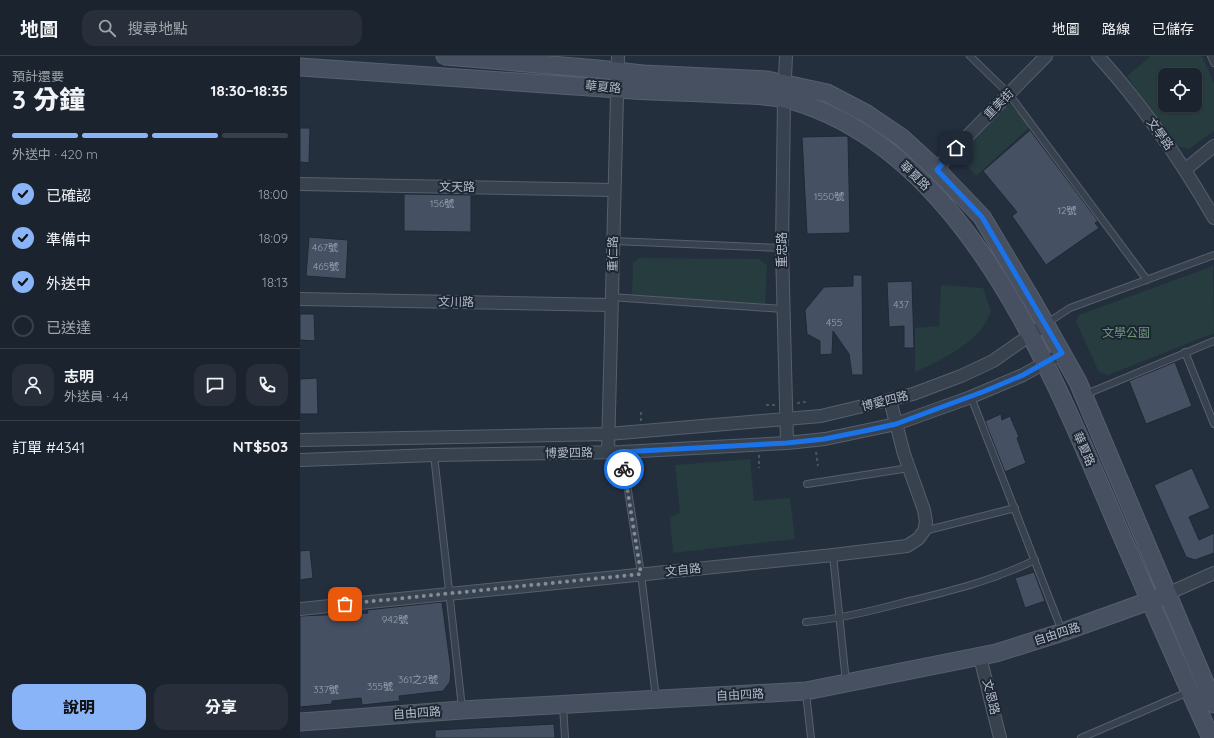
<!DOCTYPE html>
<html lang="zh-TW">
<head>
<meta charset="utf-8">
<style>
	body { margin:0; font-family:Quicksand,"Noto Sans TC",sans-serif; background:#282f3a; color:#f1f3f6; height:100vh; display:flex; flex-direction:column; font-size:15px; white-space:nowrap }
	* { box-sizing:border-box; margin:0 }
	p { font-size:13px; color:#a0a4aa }
	.icon { flex:none; width:22px; height:22px; fill:none; stroke:currentColor; stroke-width:2; stroke-linecap:round; stroke-linejoin:round }
	.map { position:relative; flex:1; overflow:hidden }
	.sheet { display:flex; flex-direction:column; background:#1b232e; width:300px }
	.sheet>* { flex:none }
	.tools { position:absolute; left:858px; top:12px; display:grid; gap:8px }
	.tools a { display:grid; place-items:center; width:44px; height:44px; border-radius:8px; background:#1b232e; box-shadow:0 1px 3px #0004,0 0 0 1px #39404a; font-size:20px }
	.pin { position:absolute; display:grid; place-items:center; width:34px; height:34px; color:#fff; margin:-17px; border-radius:8px; box-shadow:0 2px 6px #0006 }
	.courier { position:absolute; display:grid; place-items:center; width:40px; height:40px; margin:-20px; border:3px solid #1a73e8; border-radius:50%; background:#fff; color:#222; box-shadow:0 1px 5px #0007 }
	.overview em { font-style:normal; font-weight:800 }
	.overview div { display:flex; flex-direction:column-reverse }
	.overview { display:flex; align-items:center; justify-content:space-between; height:68px; padding:0 12px }
	h1 { font-size:26px; font-weight:800; line-height:30px }
	.bar { display:grid; grid-template-columns:repeat(4,1fr); gap:6px 4px; align-content:center; height:48px; padding:0 12px }
	.bar i { height:5px; border-radius:3px; background:#39404a }
	.bar .current { background:#8ab4f8 }
	.bar p { grid-column:span 4 }
	.line { display:flex; align-items:center; gap:10px; padding:0 12px; border-top:1px solid #39404a }
	.line div { flex:1 }
	.round { display:grid; place-items:center; flex:none; width:42px; height:42px; border-radius:12px; background:#282f3a }
	ol { padding:0 12px; list-style:none }
	li { display:flex; align-items:center; gap:12px; height:44px }
	li p { margin-inline-start:auto }
	li .icon { padding:4px; border-radius:50%; background:#8ab4f8; color:#111; stroke-width:4 }
	li:last-child { color:#a0a4aa }
	li i { width:22px; height:22px; border:2px solid #39404a; border-radius:50% }
	.button { display:flex; gap:8px; margin-top:auto; padding:8px 12px }
	.button a { flex:1; height:46px; border-radius:12px; background:#8ab4f8; color:#111; font-size:16px; font-weight:800; line-height:46px; text-align:center }
	.button a+a { background:#282f3a; color:#f1f3f6 }
	header { display:flex; align-items:center; gap:24px; box-sizing:border-box; height:56px; padding:0 20px; background:#1b232e; border-bottom:1px solid #39404a }
	header strong { font-size:19px }
	nav { display:flex; gap:22px; margin-inline-start:auto; font-size:14px }
	.search { width:280px; height:36px; background:#282f3a; display:flex; align-items:center; gap:10px; box-sizing:border-box; padding:0 14px; border-radius:12px; color:#a0a4aa; font-size:15px }
	main { display:flex; flex:1; min-height:0 }
	.map>svg:first-child { display:block }
</style>
</head>
<body>
<header>
<strong>地圖</strong>
<div class="search"><svg class="icon" aria-label="search" viewBox="0 0 24 24"><circle cx="10" cy="10" r="6"/><path d="M15 15l6 6"/></svg>搜尋地點</div>
<nav><a>地圖</a><a>路線</a><a>已儲存</a></nav>
</header>
<main>
<section class="sheet">
<div class="overview"><div><h1>3 分鐘</h1><p>預計還要</p></div><em>18:30–18:35</em></div>
<div class="bar"><i class="current"></i><i class="current"></i><i class="current"></i><i></i><p>外送中 · 420 m</p></div>
<ol>
<li><svg class="icon" aria-label="check" viewBox="0 0 24 24"><path d="M5 12l5 5 9-10"/></svg>已確認<p>18:00</p></li>
<li><svg class="icon" aria-label="check" viewBox="0 0 24 24"><path d="M5 12l5 5 9-10"/></svg>準備中<p>18:09</p></li>
<li><svg class="icon" aria-label="check" viewBox="0 0 24 24"><path d="M5 12l5 5 9-10"/></svg>外送中<p>18:13</p></li>
<li><i></i>已送達</li>
</ol>
<div class="line" style="height:72px"><a class="round"><svg class="icon" aria-label="person" viewBox="0 0 24 24"><circle cx="12" cy="8" r="4"/><path d="M4 21q1-7 8-7t8 7"/></svg></a><div><b>志明</b><p>外送員 · 4.4</p></div><a class="round"><svg class="icon" aria-label="chat" viewBox="0 0 24 24"><path d="M4 5h16v11H9l-5 4z"/></svg></a><a class="round"><svg class="icon" aria-label="phone" viewBox="0 0 24 24"><path d="M5 4h4l2 5-3 2q2 4 5 5l2-3 5 2v4C11 20 4 13 5 4z"/></svg></a></div>
<div class="line" style="height:52px"><div>訂單 #4341</div><b>NT$503</b></div>
<div class="button"><a>說明</a><a>分享</a></div>
</section>
<div class="map">
<svg width="914" height="682" viewBox="0 0 914 682">
	<rect width="100%" height="100%" fill="#242f3e"/>
	<path fill="#263c3f" fill-rule="evenodd" d="M 851,0 L 902,0 L 914,27 L 914,75 L 889,93 L 877,90 L 827,20 ZM 865,19 L 895,19 L 895,49 L 865,49 Z
		M 707,45 L 731,70 L 676,120 L 657,99 Z
		M 339,202 L 459,203 L 467,209 L 465,248 L 332,239 L 333,207 Z
		M 913,210 L 914,277 L 808,319 L 799,316 L 776,266 L 779,259 Z
		M 641,229 L 683,232 L 691,255 C 688,261 686,267 682,272 C 667,292 637,306 615,316 L 615,272 L 639,270 Z
		M 450,403 L 454,445 L 490,442 L 495,483 L 373,497 L 370,461 L 380,457 L 375,409 Z"/>
	<path fill="#455162" stroke="#1f2835" d="M 0,72 L 10,72 L 9,107 L 0,106 Z
		M 730,74 L 798,165 L 795,167 L 799,172 L 746,209 L 712,160 L 717,156 L 683,115 Z
		M 546,80 L 548,81 L 550,177 L 507,178 L 502,81 Z
		M 104,138 L 171,139 L 171,176 L 104,175 Z
		M 9,181 L 48,184 L 46,223 L 6,220 Z
		M 553,219 L 562,219 L 563,319 L 552,319 L 549,298 L 533,275 L 532,298 L 520,299 L 520,285 L 507,278 L 505,254 L 524,231 L 553,230 Z
		M 612,225 L 614,292 L 604,292 L 604,270 L 589,271 L 587,226 Z
		M 0,258 L 14,258 L 15,285 L 0,284 Z
		M 875,306 L 892,350 L 846,368 L 829,325 Z
		M 17,322 L 18,358 L 0,358 L 0,323 Z
		M 701,358 L 702,364 L 710,360 L 719,381 L 717,382 L 726,407 L 705,416 L 685,365 Z
		M 892,412 L 910,452 L 889,461 L 899,484 L 914,477 L 914,497 L 895,504 L 886,501 L 854,429 Z
		M 10,494 L 13,522 L 0,524 L 0,495 Z
		M 734,516 L 745,545 L 725,552 L 715,522 Z
		M 142,546 L 151,614 L 150,626 L 143,635 L 99,640 L 100,645 L 62,649 L 61,642 L 32,645 L 32,648 L 0,651 L 0,560 L 68,557 L 67,554 Z
		M 254,668 L 255,682 L 135,682 L 135,674 Z"/>
	<g fill="none" stroke-linecap="round" stroke-linejoin="round">
		<g stroke="#565f6c" stroke-width="8">
			<path id="lane" d="M 670,0 L 709,38 L 847,224
				M 911,0 L 914,7
				M 313,185 L 482,192
				M 311,241 L 483,253
				M 747,267 L 770,252 L 914,199
				M 885,296 L 914,368
				M 784,339 L 914,285
				M 671,341 L 762,575
				M 322,396 L 341,518 L 356,642
				M 134,399 L 162,652
				M 507,428 L 609,412
				M 624,475 L 715,452
				M 533,499 L 546,626
				M 506,566 C 540,563 572,555 605,546 C 651,535 692,525 735,504
				M 506,637 L 511,682
				M 263,649 L 265,682
				M 781,682 L 888,636"/>
		</g>
		<g stroke="#565f6c" stroke-width="14">
			<path id="street" d="M 486,0 L 484,43 L 482,192 L 487,387
				M 798,0 C 843,49 881,105 914,162
				M 886,113 L 914,90
				M 637,114 L 646,102 L 746,0
				M 0,128 L 314,134
				M 0,243 L 311,249
				M 0,384 L 308,378 L 521,360 L 613,338 L 661,320 L 693,305 L 746,268
				M 308,396 L 318,0
				M 0,404 L 134,399 L 322,396 L 487,387 L 525,383 L 596,368 L 671,341 L 723,319 L 762,297
				M 867,538 L 914,517
				M 0,553 L 533,499 L 607,490 L 618,483 L 624,475 L 626,466 L 624,454 L 604,398 L 590,344
				M 680,601 L 700,682"/>
		</g>
		<g stroke="#565f6c" stroke-width="19">
			<path id="secondary" d="M 145,0 L 298,13 L 343,18 L 467,24 L 527,37 L 567,58 L 601,81 L 637,114 L 682,161 L 733,246 L 778,326 L 914,648
				M 0,11 C 111,18 222,26 333,34 C 363,36 393,36 423,38 C 451,39 479,39 506,49 C 673,108 756,326 820,476 C 850,545 880,614 911,682
				M 0,666 L 162,654 L 506,635 L 696,597 L 763,576 L 860,541"/>
		</g>
		<path stroke="#44595c" stroke-width="2" stroke-dasharray="3 3" stroke-linecap="butt" d="M 497,347 L 506,346
			M 466,349 L 475,349
			M 341,356 L 341,365
			M 516,396 L 518,410
			M 459,399 L 459,412"/>
		<use href="#lane" stroke="#38414e" stroke-width="6"/>
		<use href="#street" stroke="#38414e" stroke-width="12"/>
		<use href="#secondary" stroke="#465061" stroke-width="17"/>
	</g>
	<g fill="none" stroke-linecap="round" stroke-linejoin="round">
		<path stroke="#828b98" stroke-width="4" stroke-dasharray="0 7.2" d="M 45,548 L 341,518 L 324,413"/>
		<path stroke="#1a73e8" stroke-width="5" d="M 324,413 L 322,396 L 487,387 L 524,383 L 569,374 L 596,368 L 685,335 L 723,319 L 762,297 L 682,161 L 637,114 L 656,92"/>
	</g>
	<g text-anchor="middle" stroke-width="4" stroke-linejoin="round" paint-order="stroke">
		<g font-size="10" fill="#98a1af">
			<text x="529" y="144">1550號</text>
			<text x="142" y="151">156號</text>
			<text x="767" y="158">12號</text>
			<text x="25" y="195">467號</text>
			<text x="26" y="214">465號</text>
			<text x="601" y="252">437</text>
			<text x="534" y="270">455</text>
			<text x="95" y="567">942號</text>
			<text x="118" y="627">361之2號</text>
			<text x="80" y="634">355號</text>
			<text x="26" y="637">337號</text>
		</g>
		<g font-size="12" fill="#b4bcc9" stroke="#1d2633">
			<text transform="translate(303 31) rotate(5)" y="4">華夏路</text>
			<text transform="translate(699 48) rotate(-46)" y="4">重美街</text>
			<text transform="translate(860 78) rotate(54)" y="4">文學路</text>
			<text transform="translate(615 120) rotate(44)" y="4">華夏路</text>
			<text transform="translate(157 131) rotate(1)" y="4">文天路</text>
			<text transform="translate(482 194) rotate(-90)" y="4">重忠路</text>
			<text transform="translate(313 198) rotate(-89)" y="4">重仁路</text>
			<text transform="translate(156 246) rotate(1)" y="4">文川路</text>
			<text transform="translate(585 345) rotate(-14)" y="4">博愛四路</text>
			<text transform="translate(784 393) rotate(66)" y="4">華夏路</text>
			<text transform="translate(269 397) rotate(-1)" y="4">博愛四路</text>
			<text transform="translate(383 514) rotate(-6)" y="4">文自路</text>
			<text transform="translate(757 578) rotate(-18)" y="4">自由四路</text>
			<text transform="translate(440 639) rotate(-3)" y="4">自由四路</text>
			<text transform="translate(691 641) rotate(76)" y="4">文恩路</text>
			<text transform="translate(117 657) rotate(-4)" y="4">自由四路</text>
		</g>
		<g font-size="12" fill="#6b9a76" stroke="#1d2633">
			<text x="826" y="281">文學公園</text>
		</g>
	</g>
</svg>
<div class="tools">
<a><svg class="icon" aria-label="locate" viewBox="0 0 24 24"><circle cx="12" cy="12" r="6"/><path d="M12 2v4M12 18v4M2 12h4M18 12h4"/></svg></a>
</div>
<div class="pin" style="left:45px;top:548px;background:#ea580c"><svg class="icon" aria-label="bag" viewBox="0 0 24 24"><path d="M5 8h14l-1 12H6zM9 8a3 3 0 0 1 6 0"/></svg></div>
<div class="pin" style="left:656px;top:92px;background:#1f2937"><svg class="icon" aria-label="home" viewBox="0 0 24 24"><path d="M3 11l9-7 9 7M6 9v11h12V9"/></svg></div>
<div class="courier" style="left:324px;top:413px"><svg class="icon" aria-label="bike" viewBox="0 0 24 24"><circle cx="6" cy="16" r="4"/><circle cx="18" cy="16" r="4"/><path d="M6 16l4-8h5l3 8M10 8l3 8H6M13 5h3"/></svg></div>
</div>
</main>
</body>
</html>
